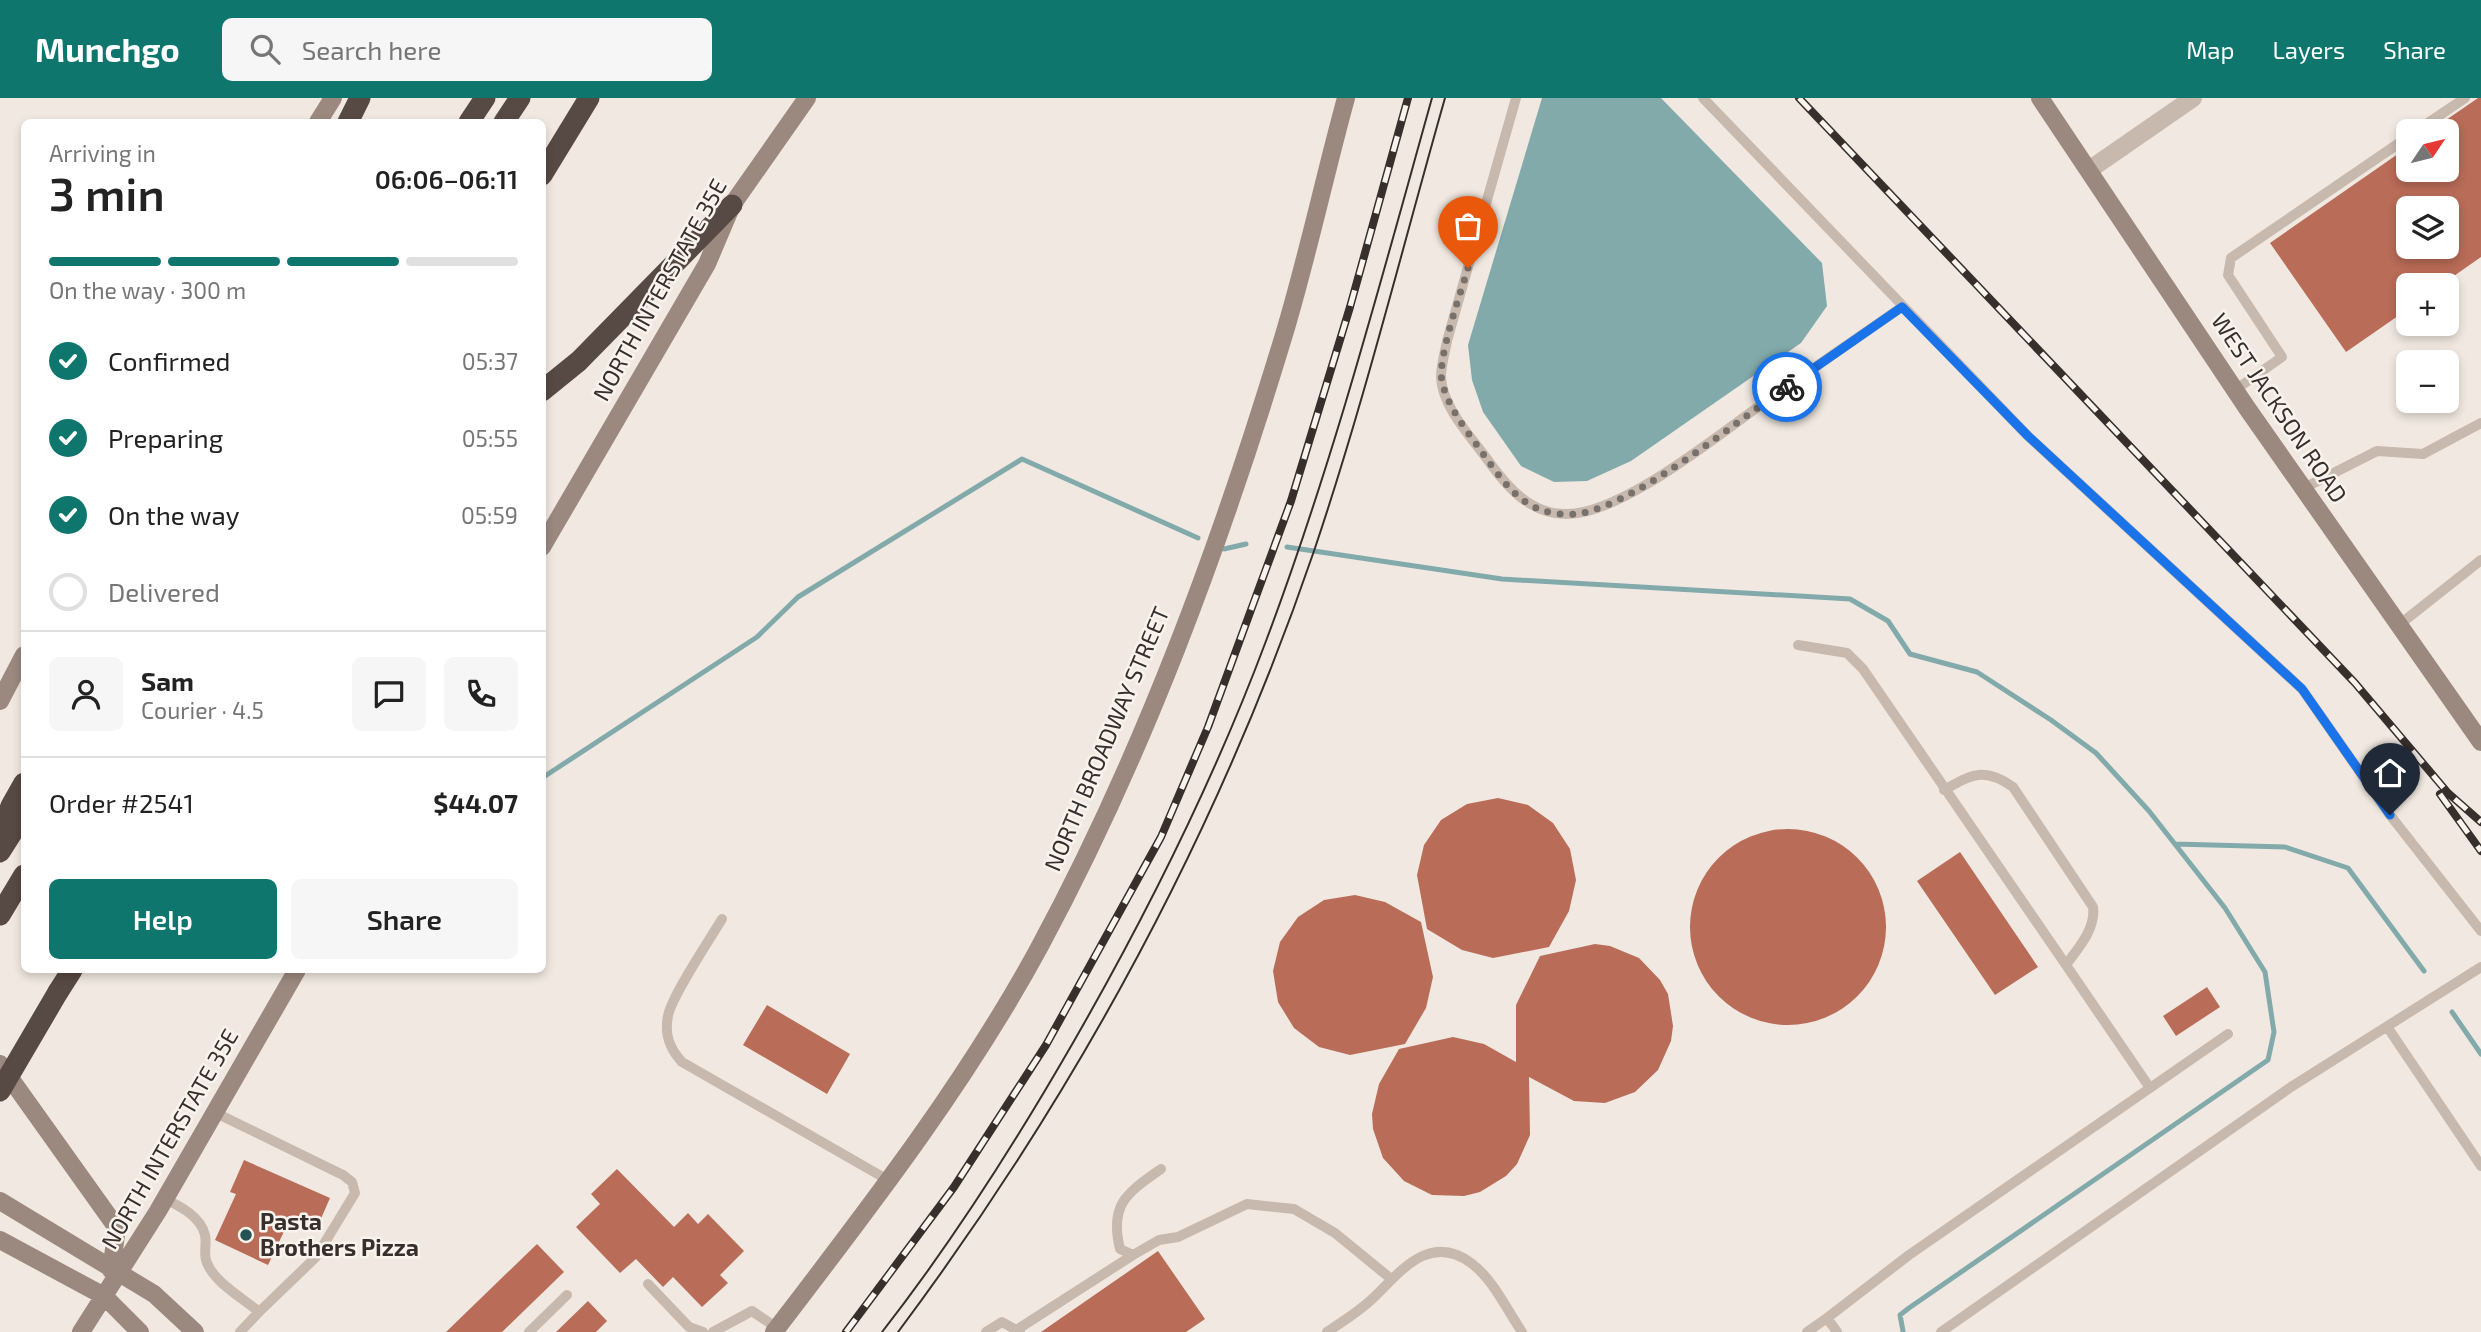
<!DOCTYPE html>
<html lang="en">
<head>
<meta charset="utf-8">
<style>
	body { margin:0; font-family:"Exo 2",sans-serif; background:#f6f6f6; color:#222; height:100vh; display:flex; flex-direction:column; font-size:26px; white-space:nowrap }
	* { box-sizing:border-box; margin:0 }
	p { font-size:23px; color:#767676 }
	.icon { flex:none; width:38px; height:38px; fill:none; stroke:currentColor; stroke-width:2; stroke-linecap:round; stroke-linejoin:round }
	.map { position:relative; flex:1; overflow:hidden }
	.panel { position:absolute; left:21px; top:21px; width:525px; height:854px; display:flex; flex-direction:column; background:#fff; border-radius:10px; box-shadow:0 4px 10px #0003 }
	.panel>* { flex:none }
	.needle { width:46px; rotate:55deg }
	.tools { position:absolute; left:2396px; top:21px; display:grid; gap:14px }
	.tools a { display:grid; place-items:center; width:63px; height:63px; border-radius:10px; background:#fff; box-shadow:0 4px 10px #0003; font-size:35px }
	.pin { position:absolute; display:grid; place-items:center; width:60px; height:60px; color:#fff; margin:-72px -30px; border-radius:50% 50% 50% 0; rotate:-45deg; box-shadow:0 0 7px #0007 }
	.pin .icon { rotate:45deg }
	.courier { position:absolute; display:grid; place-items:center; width:70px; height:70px; margin:-35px; border:5px solid #1a73e8; border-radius:50%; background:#fff; color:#222; box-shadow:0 2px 9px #0007 }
	.headline em { font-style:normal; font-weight:600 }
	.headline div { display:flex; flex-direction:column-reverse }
	.headline { display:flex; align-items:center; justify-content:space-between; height:119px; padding:0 28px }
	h1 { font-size:46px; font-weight:600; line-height:52px }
	.bar { display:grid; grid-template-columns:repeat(4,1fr); gap:10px 7px; align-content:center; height:84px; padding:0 28px }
	.bar i { height:9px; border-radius:5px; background:#e0e0e0 }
	.bar .on { background:#0f766e }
	.bar p { grid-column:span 4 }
	.line { display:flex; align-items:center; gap:18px; padding:0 28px; border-top:2px solid #e0e0e0 }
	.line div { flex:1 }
	.round { display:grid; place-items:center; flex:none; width:74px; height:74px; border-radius:10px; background:#f6f6f6 }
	ol { padding:0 28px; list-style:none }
	li { display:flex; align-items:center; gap:21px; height:77px }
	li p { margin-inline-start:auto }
	li .icon { padding:7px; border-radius:50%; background:#0f766e; color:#fff; stroke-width:4 }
	li:last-child { color:#767676 }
	li i { width:38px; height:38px; border:4px solid #e0e0e0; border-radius:50% }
	.cta { display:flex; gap:14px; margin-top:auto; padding:14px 28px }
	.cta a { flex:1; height:80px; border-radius:10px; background:#0f766e; color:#fff; font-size:28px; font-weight:600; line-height:80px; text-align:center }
	.cta a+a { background:#f6f6f6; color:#222 }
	header { display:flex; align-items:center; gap:42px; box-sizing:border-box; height:98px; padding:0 35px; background:#0f766e; color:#fff }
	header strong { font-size:33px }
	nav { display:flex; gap:38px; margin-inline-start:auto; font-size:24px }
	.search { width:490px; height:63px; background:#f6f6f6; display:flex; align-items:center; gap:18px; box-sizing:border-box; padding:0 24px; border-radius:10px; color:#767676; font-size:26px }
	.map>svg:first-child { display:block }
</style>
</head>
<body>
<header>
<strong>Munchgo</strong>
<div class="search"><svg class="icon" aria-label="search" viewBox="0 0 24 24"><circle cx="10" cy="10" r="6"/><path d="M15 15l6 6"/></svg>Search here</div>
<nav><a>Map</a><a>Layers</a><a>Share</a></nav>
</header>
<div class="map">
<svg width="2481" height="1234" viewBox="0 0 2481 1234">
	<rect width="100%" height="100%" fill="#f1e9e1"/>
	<path fill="#83aaab" d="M 1542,0 L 1661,0 L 1822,165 L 1827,208 L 1801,245 L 1631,363 L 1587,383 L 1554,384 L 1521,368 L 1483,314 L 1472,282 L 1468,247 Z"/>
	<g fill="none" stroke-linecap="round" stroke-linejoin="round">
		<path stroke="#83aaab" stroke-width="5" d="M 1287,449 L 1502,481 L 1850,501 L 1888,523 L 1910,556 L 1977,574 L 2051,622 L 2096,655 L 2149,713 L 2225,810 L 2265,874 L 2274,934 L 2268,962 L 1909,1210 L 1900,1217 L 1903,1233
			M 1224,451 L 1246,446
			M 542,680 L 757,539 L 798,499 L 1022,361 L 1198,440
			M 2175,746 L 2285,749 L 2348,770 L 2424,873
			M 2452,914 L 2481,956"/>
	</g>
	<path fill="#b96c57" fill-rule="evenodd" d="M 2478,0 L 2481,0 L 2481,159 L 2441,187 L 2408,187 L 2408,211 L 2346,254 L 2270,145 L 2408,49 L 2408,72 L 2446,72 L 2446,33 L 2430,33 ZM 2408,110 L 2446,110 L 2446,149 L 2408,149 Z
		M 1498,700 L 1528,707 L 1553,725 L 1570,751 L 1576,782 L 1569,813 L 1549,849 L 1493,860 L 1462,852 L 1427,831 L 1417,777 L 1424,747 L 1441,722 L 1467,706 Z
		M1690 829a98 98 0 1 1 196 0a98 98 0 1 1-196 0Z
		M 1960,754 L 2038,869 L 1995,897 L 1917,783 Z
		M 1355,797 L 1385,804 L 1421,824 L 1433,879 L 1426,910 L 1405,946 L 1350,957 L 1319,949 L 1294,930 L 1278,904 L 1273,873 L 1280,844 L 1298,819 L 1324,802 Z
		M 1595,846 L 1610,848 L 1639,860 L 1660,882 L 1668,896 L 1673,928 L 1671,943 L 1658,972 L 1635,994 L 1605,1005 L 1574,1003 L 1529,979 L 1530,1037 L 1517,1066 L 1506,1078 L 1480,1094 L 1464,1098 L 1432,1097 L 1404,1083 L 1383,1060 L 1373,1031 L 1372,1016 L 1379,986 L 1399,951 L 1453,939 L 1484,946 L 1516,964 L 1516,907 L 1540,858 Z
		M 2207,889 L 2220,909 L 2176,938 L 2163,918 Z
		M 767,907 L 850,956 L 827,996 L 743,947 Z
		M 244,1062 L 330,1100 L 316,1132 L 290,1121 L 268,1167 L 215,1142 L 236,1096 L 230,1094 Z
		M 617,1071 L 674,1129 L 688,1115 L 698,1126 L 708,1116 L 744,1153 L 720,1177 L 728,1185 L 702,1209 L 673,1179 L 663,1189 L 636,1161 L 620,1175 L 576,1129 L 600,1106 L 591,1096 Z
		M 537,1146 L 564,1174 L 502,1234 L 446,1234 Z
		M 1158,1153 L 1205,1221 L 1186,1234 L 1041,1234 Z
		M 588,1203 L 607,1223 L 596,1234 L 556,1234 Z"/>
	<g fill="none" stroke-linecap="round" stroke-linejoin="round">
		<path stroke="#c8b9ae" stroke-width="10" d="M 1516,0 L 1447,243 C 1445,254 1441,267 1441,279 C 1442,309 1471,339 1487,361 C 1507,389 1530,416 1566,416 C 1620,417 1714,340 1758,309 C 1806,275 1854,242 1902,209
			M 1703,0 L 2028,338 L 2302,591 L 2390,717 L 2481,833
			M 2416,33 L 2465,0
			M 2235,292 L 2282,259 L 2228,177 L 2231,160 L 2408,39
			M 2304,390 L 2377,353 L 2423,356 L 2481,325
			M 2399,527 L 2481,462
			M 1798,547 L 1847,555 L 1863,571 L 2066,867
			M 722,821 C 710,841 671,899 668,918 C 664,937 670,951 682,964 L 888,1082
			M 2388,930 L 2481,1068
			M 2150,990 L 2228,936
			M 214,1014 L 343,1077 L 352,1084 L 355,1095 L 316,1159 L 259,1214
			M 1161,1071 C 1127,1095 1109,1106 1120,1151 L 1133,1157 L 1159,1142 L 1178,1139 L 1247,1106 L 1294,1111 L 1335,1135 L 1390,1180
			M 165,1101 C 180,1108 201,1119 205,1137 C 207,1146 203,1156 207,1165 C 215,1185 243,1200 259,1214 L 240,1234
			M 648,1186 L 689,1229 L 703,1234
			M 1827,1220 L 1909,1157 L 2150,990 L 2066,867 C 2078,850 2096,831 2093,809 L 2013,689 C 1985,669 1972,676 1944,692
			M 1018,1231 L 1133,1157
			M 529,1234 L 567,1197
			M 713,1234 L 752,1213 L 777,1230
			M 986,1234 L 1002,1224 L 1020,1234
			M 1327,1234 C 1342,1224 1358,1214 1371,1202 C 1398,1177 1428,1133 1471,1165 C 1493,1181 1507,1212 1522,1234
			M 1807,1234 L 1827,1220 L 1837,1234
			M 1941,1234 L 2291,989 L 2481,869"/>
		<path stroke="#c8b9ae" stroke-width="18" d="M 2089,72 L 2193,0"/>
		<path stroke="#9b897f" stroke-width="18" d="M 2040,0 L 2247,310 L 2481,644
			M 318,24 L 333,0
			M 542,449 L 707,166 L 732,107 L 807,0
			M 0,603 L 24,557
			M 0,966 L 117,1130 L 111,1172
			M 0,1103 L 154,1196 L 195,1234
			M 0,1142 L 104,1198 L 140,1234
			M 81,1234 L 158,1113 L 297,872
			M 774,1234 C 869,1110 966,985 1040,848 C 1143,657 1220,448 1283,240 C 1307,161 1324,80 1346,0"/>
		<path stroke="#574943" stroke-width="21" d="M 348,24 L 360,0
			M 469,24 L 485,0
			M 504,24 L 520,0
			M 542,77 L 589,0
			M 542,293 L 579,263 L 732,107
			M 0,736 L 11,708 L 24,685
			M 0,754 L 24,716
			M 0,817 L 24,777
			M 58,894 L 72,872"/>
		<path stroke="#372f2b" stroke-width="2" d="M 882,1234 C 954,1142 1016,1044 1074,943 C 1148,814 1214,682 1266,543 C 1333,365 1381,182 1432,0
			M 898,1234 C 1076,996 1218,734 1314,453 C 1364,305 1402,151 1445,0"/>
		<g stroke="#372f2b" stroke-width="8">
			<path id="rail" d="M 1799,0 L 2355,585 L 2448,695 L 2481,724
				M 2440,696 L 2481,753
				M 846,1234 L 954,1089 L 1046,947 L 1161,739 L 1208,629 L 1291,403 L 1350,209 L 1408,0"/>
		</g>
		<use href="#rail" stroke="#f9f3ed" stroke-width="5" stroke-dasharray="16" stroke-linecap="butt"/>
		<path stroke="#574943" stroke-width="21" d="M 0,993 L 58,894"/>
	</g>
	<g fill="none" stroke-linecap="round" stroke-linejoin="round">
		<path stroke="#78706b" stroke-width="7" stroke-dasharray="0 12.6" d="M 1468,170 C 1461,194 1437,261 1442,284 C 1449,312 1468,334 1484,357 C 1499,378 1516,403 1541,412 C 1553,416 1571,418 1583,415 C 1643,401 1734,325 1787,289"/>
		<path stroke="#1a73e8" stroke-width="9" d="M 1787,289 L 1902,209 L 2028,338 L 2302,591 L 2390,717"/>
	</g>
	<circle fill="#255254" stroke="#f9f3ed" stroke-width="2.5" cx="246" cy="1137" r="7"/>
	<g text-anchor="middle" stroke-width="5" stroke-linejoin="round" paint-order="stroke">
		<g font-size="23" fill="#372f2b" stroke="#f9f3ed">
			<text transform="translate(660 192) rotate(-61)" y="8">NORTH INTERSTATE 35E</text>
			<text transform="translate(2279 310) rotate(56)" y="8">WEST JACKSON ROAD</text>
			<text transform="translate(1107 641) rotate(-67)" y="8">NORTH BROADWAY STREET</text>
			<text transform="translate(170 1041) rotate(-60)" y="8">NORTH INTERSTATE 35E</text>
		</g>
		<g font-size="23" font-weight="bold" fill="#372f2b" stroke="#f9f3ed" text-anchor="start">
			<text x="260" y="1132">Pasta<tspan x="260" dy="26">Brothers Pizza</tspan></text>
		</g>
	</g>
</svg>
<div class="tools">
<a><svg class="needle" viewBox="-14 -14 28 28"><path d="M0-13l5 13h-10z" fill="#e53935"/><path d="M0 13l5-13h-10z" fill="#767676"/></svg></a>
<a><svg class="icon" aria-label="layers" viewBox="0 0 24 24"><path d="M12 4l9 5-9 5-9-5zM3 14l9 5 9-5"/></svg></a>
<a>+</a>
<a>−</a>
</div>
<div class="pin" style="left:1468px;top:170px;background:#ea580c"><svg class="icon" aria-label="bag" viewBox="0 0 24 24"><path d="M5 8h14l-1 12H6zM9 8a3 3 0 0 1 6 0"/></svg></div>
<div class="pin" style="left:2390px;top:717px;background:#1f2937"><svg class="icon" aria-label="home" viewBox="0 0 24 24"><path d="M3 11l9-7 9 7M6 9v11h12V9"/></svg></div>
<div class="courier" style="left:1787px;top:289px"><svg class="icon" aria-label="bike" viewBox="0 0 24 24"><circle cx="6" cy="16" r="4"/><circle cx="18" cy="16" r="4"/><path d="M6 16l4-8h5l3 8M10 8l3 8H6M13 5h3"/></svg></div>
<section class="panel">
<div class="headline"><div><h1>3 min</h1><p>Arriving in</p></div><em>06:06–06:11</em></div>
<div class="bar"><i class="on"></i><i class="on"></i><i class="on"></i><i></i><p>On the way · 300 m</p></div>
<ol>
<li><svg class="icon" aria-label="check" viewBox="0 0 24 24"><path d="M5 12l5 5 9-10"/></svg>Confirmed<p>05:37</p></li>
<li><svg class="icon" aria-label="check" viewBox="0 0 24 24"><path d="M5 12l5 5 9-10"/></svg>Preparing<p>05:55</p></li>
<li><svg class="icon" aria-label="check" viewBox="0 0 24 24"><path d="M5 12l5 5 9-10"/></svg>On the way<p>05:59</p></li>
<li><i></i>Delivered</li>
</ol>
<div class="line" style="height:126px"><a class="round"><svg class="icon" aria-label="person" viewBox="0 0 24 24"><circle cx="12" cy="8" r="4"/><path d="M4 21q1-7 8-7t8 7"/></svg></a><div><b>Sam</b><p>Courier · 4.5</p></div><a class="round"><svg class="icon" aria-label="chat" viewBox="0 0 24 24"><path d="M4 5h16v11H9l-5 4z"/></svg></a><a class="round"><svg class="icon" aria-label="phone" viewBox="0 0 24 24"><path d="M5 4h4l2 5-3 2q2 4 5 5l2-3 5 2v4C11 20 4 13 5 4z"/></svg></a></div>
<div class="line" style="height:91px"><div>Order #2541</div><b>$44.07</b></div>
<div class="cta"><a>Help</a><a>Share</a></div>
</section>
</div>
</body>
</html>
